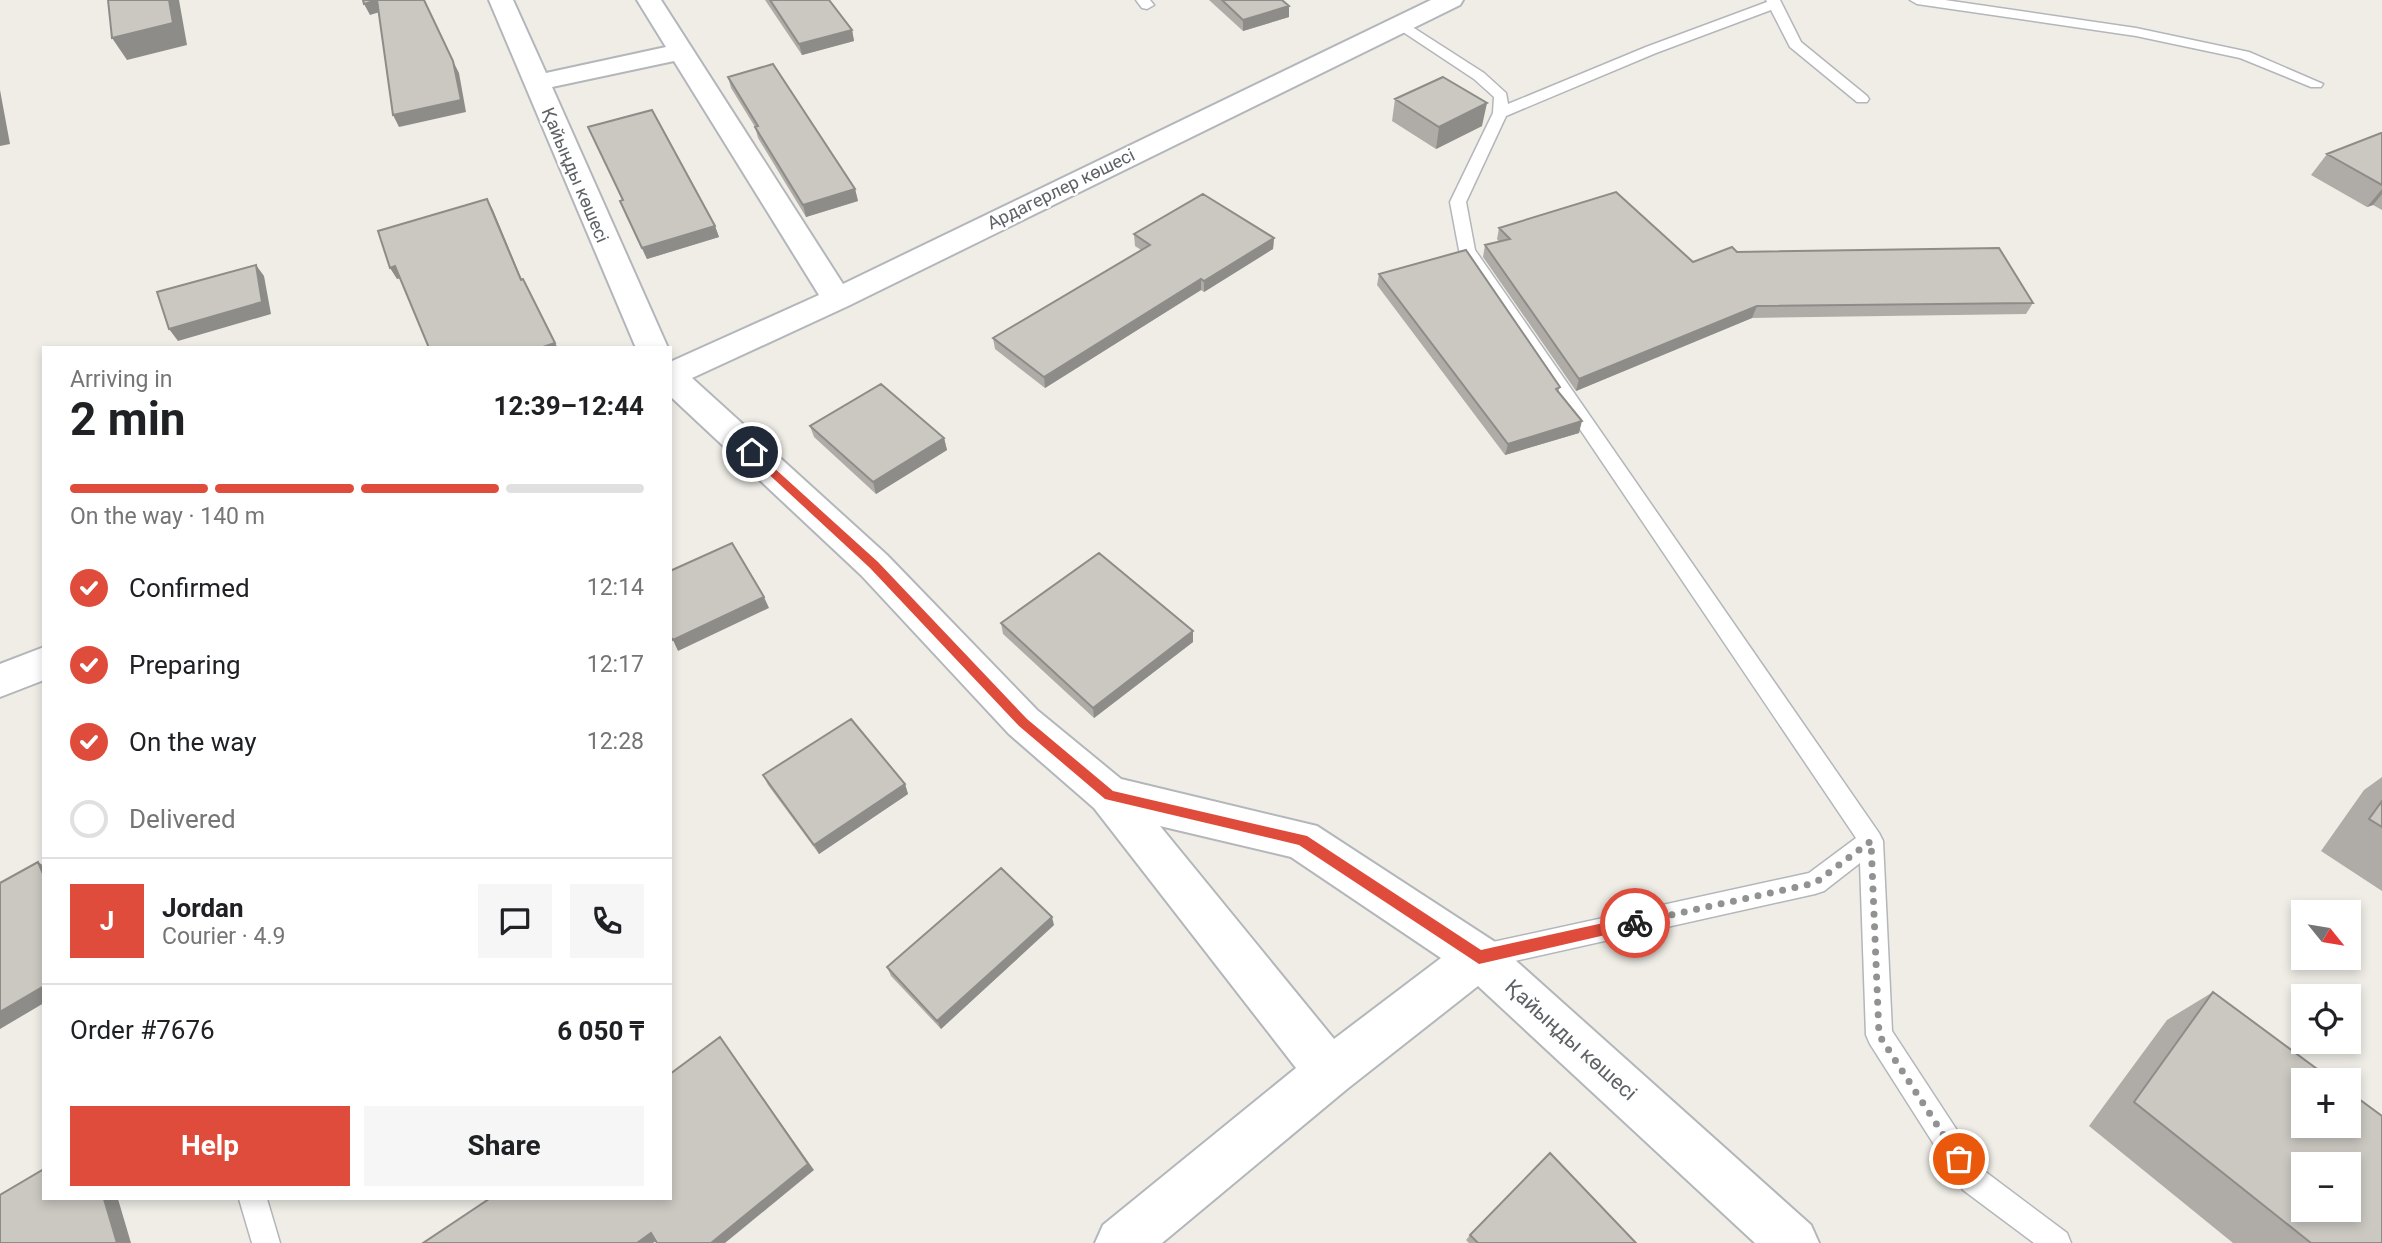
<!DOCTYPE html>
<html lang="en">
<head>
<meta charset="utf-8">
<style>
	body { margin:0; font-family:Roboto,sans-serif; background:#f6f6f6; color:#202124; height:100vh; display:flex; flex-direction:column; font-size:26px; white-space:nowrap }
	* { box-sizing:border-box; margin:0 }
	p { font-size:23px; color:#757577 }
	.icon { flex:none; width:38px; height:38px; fill:none; stroke:currentColor; stroke-width:2; stroke-linecap:round; stroke-linejoin:round }
	.map { position:relative; flex:1; overflow:hidden }
	.details { position:absolute; left:42px; top:346px; width:630px; height:854px; display:flex; flex-direction:column; background:#fff; border-radius:0px; box-shadow:0 4px 10px #0003 }
	.details>* { flex:none }
	.needle { width:46px; rotate:120deg }
	.buttons { position:absolute; left:2291px; top:900px; display:grid; gap:14px }
	.buttons a { display:grid; place-items:center; width:70px; height:70px; border-radius:0px; background:#fff; box-shadow:0 4px 10px #0003; font-size:35px }
	.pin { position:absolute; display:grid; place-items:center; width:60px; height:60px; color:#fff; margin:-30px; border:4px solid #fff; border-radius:50%; box-shadow:0 2px 7px #0007 }
	.courier { position:absolute; display:grid; place-items:center; width:70px; height:70px; margin:-35px; border:5px solid #e04c3b; border-radius:50%; background:#fff; color:#222; box-shadow:0 2px 9px #0007 }
	.head em { font-style:normal; font-weight:700 }
	.head div { display:flex; flex-direction:column-reverse }
	.head { display:flex; align-items:center; justify-content:space-between; height:119px; padding:0 28px }
	h1 { font-size:46px; font-weight:700; line-height:52px }
	.bar { display:grid; grid-template-columns:repeat(4,1fr); gap:10px 7px; align-content:center; height:84px; padding:0 28px }
	.bar i { height:9px; border-radius:5px; background:#e0e0e0 }
	.bar .selected { background:#e04c3b }
	.bar p { grid-column:span 4 }
	.line { display:flex; align-items:center; gap:18px; padding:0 28px; border-top:2px solid #e0e0e0 }
	.line div { flex:1 }
	.round { display:grid; place-items:center; flex:none; width:74px; height:74px; border-radius:0px; background:#f6f6f6 }
	ol { padding:0 28px; list-style:none }
	li { display:flex; align-items:center; gap:21px; height:77px }
	li p { margin-inline-start:auto }
	li .icon { padding:7px; border-radius:50%; background:#e04c3b; color:#fff; stroke-width:4 }
	li:last-child { color:#757577 }
	li i { width:38px; height:38px; border:4px solid #e0e0e0; border-radius:50% }
	.cta { display:flex; gap:14px; margin-top:auto; padding:14px 28px }
	.cta a { flex:1; height:80px; border-radius:0px; background:#e04c3b; color:#fff; font-size:28px; font-weight:700; line-height:80px; text-align:center }
	.cta a+a { background:#f6f6f6; color:#202124 }
	.map>svg:first-child { display:block }
</style>
</head>
<body>
<div class="map">
<svg width="2382" height="1243" viewBox="0 0 2382 1243">
	<rect width="100%" height="100%" fill="#efede6"/>
	<g fill="none" stroke-linecap="round" stroke-linejoin="round">
		<g stroke="#b3b6ba" stroke-width="3">
			<path id="lane" d="M 1136,0 L 1150,0 L 1154,5 L 1147,9 L 1142,8 Z
				M 1766,0 L 1780,0 L 1801,42 L 1867,96 L 1869,99 L 1867,102 L 1857,102 L 1790,47 L 1771,10 L 1656,53 L 1506,116 L 1466,202 L 1475,250 L 1879,833 L 1883,841 L 1892,1031 L 1983,1170 L 2067,1233 L 2071,1243 L 2034,1243 L 1963,1190 L 1870,1044 L 1866,1035 L 1860,863 L 1824,891 L 1815,894 L 1479,969 L 1470,965 L 1466,957 L 1470,949 L 1479,945 L 1809,873 L 1856,838 L 1459,250 L 1450,202 L 1493,113 L 1494,97 L 1474,79 L 1391,24 L 1393,21 L 1403,21 L 1484,73 L 1506,93 L 1508,104 L 1646,47 L 1767,2 Z
				M 1910,0 L 1945,0 L 2136,28 L 2249,52 L 2323,84 L 2321,87 L 2311,87 L 2240,58 L 2136,36 L 1917,4 Z
				M 239,1199 L 267,1199 L 280,1243 L 252,1243 Z"/>
		</g>
		<g stroke="#b3b6ba" stroke-width="4">
			<path id="street" d="M 489,0 L 513,0 L 546,73 L 666,47 L 637,0 L 661,0 L 843,284 L 1431,0 L 1463,0 L 1460,5 L 848,306 L 692,378 L 887,555 L 1037,710 L 1121,779 L 1317,826 L 1495,942 L 1811,1225 L 1819,1243 L 1755,1243 L 1478,986 L 1347,1089 L 1162,1243 L 1095,1243 L 1103,1225 L 1296,1068 L 1094,808 L 1009,734 L 861,575 L 670,396 L 670,362 L 819,295 L 674,61 L 552,87 L 668,348 L 636,348 ZM 1160,826 L 1291,857 L 1441,958 L 1334,1039 Z
				M 44,647 L 44,680 L 0,697 L 0,664 Z"/>
		</g>
		<use href="#lane" fill="#fff" fill-rule="evenodd"/>
		<use href="#street" fill="#fff" fill-rule="evenodd"/>
	</g>
	<path fill="#afaca7" d="M 765,0 L 829,0 L 852,30 L 854,41 L 802,55 Z
		M 1209,0 L 1282,0 L 1289,17 L 1243,31 Z
		M 728,77 L 855,189 L 858,201 L 806,217 L 758,138 L 755,127 L 731,88 Z
		M 1395,99 L 1482,126 L 1436,149 L 1392,121 Z
		M 588,127 L 715,226 L 719,237 L 647,259 L 625,213 L 620,201 L 623,200 Z
		M 2382,133 L 2382,210 L 2373,205 L 2367,207 L 2311,175 L 2327,154 Z
		M 1499,228 L 1693,262 L 1737,252 L 2033,303 L 2026,314 L 1752,318 L 1576,391 L 1483,257 L 1485,245 L 1499,242 L 1497,239 Z
		M 1134,234 L 1274,238 L 1273,249 L 1204,292 L 1201,290 L 1045,388 L 995,349 L 993,338 L 1141,250 L 1135,246 Z
		M 1379,274 L 1560,387 L 1558,392 L 1579,433 L 1505,455 L 1377,285 Z
		M 810,426 L 944,438 L 947,450 L 876,494 L 814,437 Z
		M 1001,623 L 1193,631 L 1193,642 L 1094,718 L 1003,634 Z
		M 763,775 L 905,784 L 908,794 L 819,854 L 768,785 Z
		M 2382,777 L 2382,891 L 2321,851 L 2364,790 Z
		M 1054,925 L 941,1029 L 891,976 L 887,967 Z
		M 2213,992 L 2382,1243 L 2233,1243 L 2089,1126 L 2167,1020 Z
		M 1470,1235 L 1636,1243 L 1469,1243 L 1466,1240 Z"/>
	<path fill="#8e8c88" d="M 169,0 L 179,0 L 187,45 L 127,60 L 112,38 Z
		M 377,0 L 383,11 L 370,15 L 364,4 Z
		M 1289,6 L 1289,17 L 1243,31 L 1243,20 Z
		M 852,30 L 854,41 L 802,55 L 799,44 Z
		M 453,61 L 459,73 L 466,112 L 399,127 L 393,115 Z
		M 0,90 L 10,144 L 0,146 Z
		M 1487,103 L 1482,126 L 1436,149 L 1439,127 Z
		M 855,189 L 858,201 L 806,217 L 803,205 Z
		M 2382,189 L 2382,194 L 2373,205 L 2367,207 Z
		M 487,199 L 493,210 L 527,292 L 521,280 Z
		M 715,226 L 719,237 L 647,259 L 642,248 Z
		M 1274,238 L 1273,249 L 1204,292 L 1204,281 Z
		M 256,265 L 264,276 L 271,314 L 178,341 L 169,329 Z
		M 395,266 L 402,278 L 397,279 L 390,268 Z
		M 1201,279 L 1201,290 L 1045,388 L 1044,377 Z
		M 1757,306 L 1752,318 L 1576,391 L 1579,379 Z
		M 555,343 L 558,348 L 540,348 Z
		M 1582,421 L 1579,433 L 1505,455 L 1508,444 Z
		M 944,438 L 947,450 L 876,494 L 873,482 Z
		M 764,597 L 769,608 L 678,651 L 673,640 Z
		M 1193,631 L 1193,642 L 1094,718 L 1093,708 Z
		M 905,784 L 908,794 L 819,854 L 814,845 Z
		M 38,862 L 44,866 L 44,876 Z
		M 1052,917 L 1054,925 L 941,1029 L 937,1021 Z
		M 44,986 L 44,1003 L 0,1029 L 0,1012 Z
		M 720,1037 L 814,1170 L 725,1243 L 711,1243 Z
		M 104,1199 L 118,1199 L 131,1243 L 117,1243 Z
		M 651,1233 L 659,1239 L 653,1243 L 637,1243 Z"/>
	<path fill="#cbc8c2" stroke="#8e8c88" stroke-width="2" fill-rule="evenodd" d="M 108,0 L 169,0 L 173,23 L 112,38 Z
		M 363,0 L 424,0 L 453,61 L 461,100 L 393,115 L 377,0 L 364,4 Z
		M 770,0 L 829,0 L 852,30 L 799,44 Z
		M 1222,0 L 1282,0 L 1289,6 L 1243,20 Z
		M 773,64 L 855,189 L 803,205 L 755,127 L 758,126 L 728,77 Z
		M 1443,77 L 1487,103 L 1439,127 L 1395,99 Z
		M 652,110 L 715,226 L 642,248 L 620,201 L 623,200 L 588,127 Z
		M 2381,133 L 2382,133 L 2382,185 L 2327,154 Z
		M 1616,192 L 1693,262 L 1732,247 L 1737,252 L 1999,248 L 2033,303 L 1757,306 L 1579,379 L 1485,245 L 1510,239 L 1499,228 Z
		M 1203,194 L 1274,238 L 1204,281 L 1201,279 L 1044,377 L 993,338 L 1150,245 L 1134,234 Z
		M 487,199 L 521,280 L 523,279 L 555,343 L 540,348 L 429,348 L 395,266 L 390,268 L 378,231 Z
		M 1466,250 L 1560,387 L 1556,389 L 1582,421 L 1508,444 L 1379,274 Z
		M 256,265 L 262,302 L 169,329 L 157,292 Z
		M 881,384 L 944,438 L 873,482 L 810,426 Z
		M 732,543 L 764,597 L 673,640 L 670,636 L 670,571 Z
		M 1099,553 L 1193,631 L 1093,708 L 1001,623 Z
		M 851,719 L 905,784 L 814,845 L 763,775 Z
		M 2382,801 L 2382,827 L 2369,819 Z
		M 38,862 L 44,876 L 44,986 L 0,1012 L 0,883 Z
		M 1001,868 L 1052,917 L 937,1021 L 887,967 Z
		M 2213,992 L 2332,1080 L 2303,1080 L 2303,1125 L 2348,1125 L 2348,1091 L 2382,1116 L 2382,1243 L 2311,1243 L 2134,1102 ZM 2303,1164 L 2348,1164 L 2348,1209 L 2303,1209 Z
		M 720,1037 L 808,1164 L 711,1243 L 657,1243 L 651,1233 L 637,1243 L 423,1243 L 489,1199 L 670,1199 L 670,1074 Z
		M 1550,1153 L 1636,1243 L 1478,1243 L 1470,1235 Z
		M 44,1169 L 44,1199 L 104,1199 L 117,1243 L 0,1243 L 0,1195 Z"/>
	<path fill="#e04c3b" d="M 752,448 L 878,562 L 1027,719 L 1113,791 L 1307,836 L 1481,950 L 1635,916 L 1642,923 L 1640,927 L 1479,964 L 1299,845 L 1105,799 L 1019,726 L 870,568 L 748,455 L 747,452 Z"/>
	<g fill="none" stroke-linecap="round" stroke-linejoin="round">
		<path stroke="#919292" stroke-width="7" stroke-dasharray="0 12.6" d="M 1635,923 L 1815,883 L 1871,841 L 1879,1035 L 1959,1159"/>
	</g>
	<g text-anchor="middle" stroke-width="5" stroke-linejoin="round" paint-order="stroke">
		<g font-size="18" fill="#5e6165" stroke="#fff">
			<text transform="translate(575 175) rotate(67)" y="6">Қайыңды көшесі</text>
			<text transform="translate(1061 189) rotate(-26)" y="6">Ардагерлер көшесі</text>
		</g>
		<g font-size="21" fill="#5e6165" stroke="#fff">
			<text transform="translate(1571 1040) rotate(42)" y="7">Қайыңды көшесі</text>
		</g>
	</g>
</svg>
<div class="buttons">
<a><svg class="needle" viewBox="-14 -14 28 28"><path d="M0-13l5 13h-10z" fill="#e53935"/><path d="M0 13l5-13h-10z" fill="#757577"/></svg></a>
<a><svg class="icon" aria-label="locate" viewBox="0 0 24 24"><circle cx="12" cy="12" r="6"/><path d="M12 2v4M12 18v4M2 12h4M18 12h4"/></svg></a>
<a>+</a>
<a>−</a>
</div>
<div class="pin" style="left:1959px;top:1159px;background:#ea580c"><svg class="icon" aria-label="bag" viewBox="0 0 24 24"><path d="M5 8h14l-1 12H6zM9 8a3 3 0 0 1 6 0"/></svg></div>
<div class="pin" style="left:752px;top:452px;background:#1f2937"><svg class="icon" aria-label="home" viewBox="0 0 24 24"><path d="M3 11l9-7 9 7M6 9v11h12V9"/></svg></div>
<div class="courier" style="left:1635px;top:923px"><svg class="icon" aria-label="bike" viewBox="0 0 24 24"><circle cx="6" cy="16" r="4"/><circle cx="18" cy="16" r="4"/><path d="M6 16l4-8h5l3 8M10 8l3 8H6M13 5h3"/></svg></div>
<section class="details">
<div class="head"><div><h1>2 min</h1><p>Arriving in</p></div><em>12:39–12:44</em></div>
<div class="bar"><i class="selected"></i><i class="selected"></i><i class="selected"></i><i></i><p>On the way · 140 m</p></div>
<ol>
<li><svg class="icon" aria-label="check" viewBox="0 0 24 24"><path d="M5 12l5 5 9-10"/></svg>Confirmed<p>12:14</p></li>
<li><svg class="icon" aria-label="check" viewBox="0 0 24 24"><path d="M5 12l5 5 9-10"/></svg>Preparing<p>12:17</p></li>
<li><svg class="icon" aria-label="check" viewBox="0 0 24 24"><path d="M5 12l5 5 9-10"/></svg>On the way<p>12:28</p></li>
<li><i></i>Delivered</li>
</ol>
<div class="line" style="height:126px"><b class="round" style="background:#e04c3b;color:#fff">J</b><div><b>Jordan</b><p>Courier · 4.9</p></div><a class="round"><svg class="icon" aria-label="chat" viewBox="0 0 24 24"><path d="M4 5h16v11H9l-5 4z"/></svg></a><a class="round"><svg class="icon" aria-label="phone" viewBox="0 0 24 24"><path d="M5 4h4l2 5-3 2q2 4 5 5l2-3 5 2v4C11 20 4 13 5 4z"/></svg></a></div>
<div class="line" style="height:91px"><div>Order #7676</div><b>6 050 ₸</b></div>
<div class="cta"><a>Help</a><a>Share</a></div>
</section>
</div>
</body>
</html>
